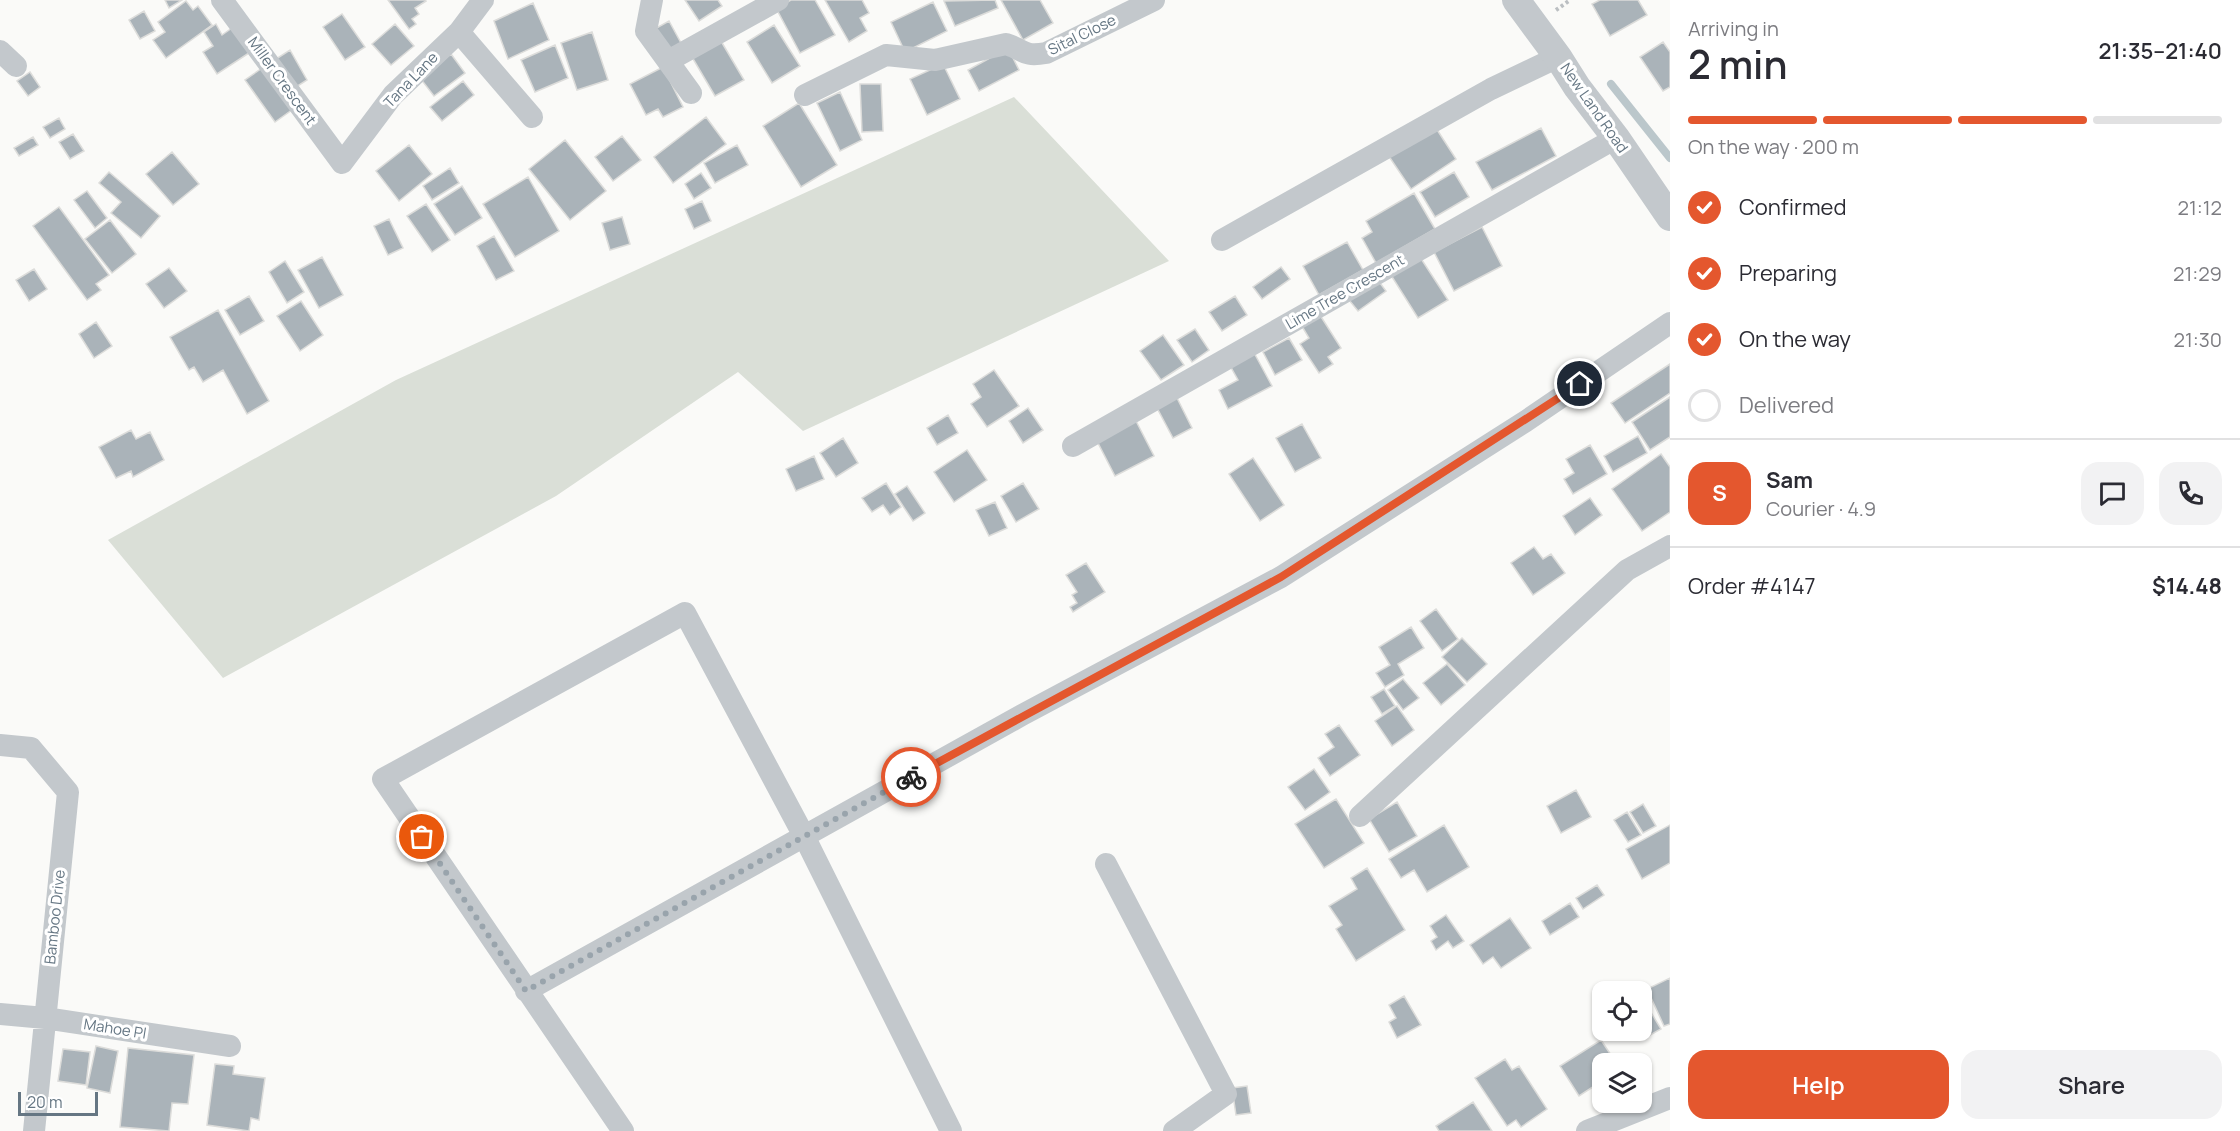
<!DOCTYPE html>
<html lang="en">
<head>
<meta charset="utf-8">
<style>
	body { margin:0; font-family:Manrope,sans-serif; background:#f2f2f3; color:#2b2b33; height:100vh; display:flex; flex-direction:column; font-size:22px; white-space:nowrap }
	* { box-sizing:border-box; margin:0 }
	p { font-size:20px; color:#7c7c81 }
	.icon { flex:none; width:33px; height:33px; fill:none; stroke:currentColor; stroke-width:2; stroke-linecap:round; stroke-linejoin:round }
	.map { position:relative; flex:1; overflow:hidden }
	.side { display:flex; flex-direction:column; background:#fff; width:570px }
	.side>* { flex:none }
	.controls { position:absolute; left:1592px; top:981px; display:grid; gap:12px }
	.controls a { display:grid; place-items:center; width:60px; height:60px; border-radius:12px; background:#fff; box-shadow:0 2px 4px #0004; font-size:30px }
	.scale { position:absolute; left:18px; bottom:15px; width:80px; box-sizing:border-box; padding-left:6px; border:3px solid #657683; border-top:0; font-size:16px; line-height:21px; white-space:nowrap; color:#657683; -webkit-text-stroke:4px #fff; paint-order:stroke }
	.pin { position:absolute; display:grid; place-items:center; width:51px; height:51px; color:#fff; margin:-26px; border:3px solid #fff; border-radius:50%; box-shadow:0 2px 6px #0007 }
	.courier { position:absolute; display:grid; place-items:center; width:60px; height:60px; margin:-30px; border:4px solid #e4572e; border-radius:50%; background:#fff; color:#222; box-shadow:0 2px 8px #0007 }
	.head em { font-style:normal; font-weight:600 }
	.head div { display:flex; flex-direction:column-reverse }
	.head { display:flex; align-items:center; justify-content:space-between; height:102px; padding:0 18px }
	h1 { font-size:39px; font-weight:600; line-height:45px }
	.bar { display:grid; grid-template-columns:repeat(4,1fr); gap:9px 6px; align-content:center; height:72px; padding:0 18px }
	.bar i { height:8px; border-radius:4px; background:#e1e1e2 }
	.bar .on { background:#e4572e }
	.bar p { grid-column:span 4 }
	.line { display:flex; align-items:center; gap:15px; padding:0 18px; border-top:2px solid #e1e1e2 }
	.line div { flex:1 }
	.round { display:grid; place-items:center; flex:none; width:63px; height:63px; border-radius:18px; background:#f2f2f3 }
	ol { padding:0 18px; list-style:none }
	li { display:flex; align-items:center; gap:18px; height:66px }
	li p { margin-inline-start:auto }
	li .icon { padding:6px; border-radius:50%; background:#e4572e; color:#fff; stroke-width:4 }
	li:last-child { color:#7c7c81 }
	li i { width:33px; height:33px; border:3px solid #e1e1e2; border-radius:50% }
	.action { display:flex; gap:12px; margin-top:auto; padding:12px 18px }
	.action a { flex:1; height:69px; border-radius:18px; background:#e4572e; color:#fff; font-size:24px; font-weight:600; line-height:69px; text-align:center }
	.action a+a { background:#f2f2f3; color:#2b2b33 }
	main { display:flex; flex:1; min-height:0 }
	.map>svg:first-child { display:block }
</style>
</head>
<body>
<main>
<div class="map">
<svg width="1670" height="1131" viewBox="0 0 1670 1131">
	<rect width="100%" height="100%" fill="#fafaf8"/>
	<path fill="#dadfd7" d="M 1014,97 L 1169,261 L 803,431 L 738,372 L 556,496 L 223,678 L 108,540 L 396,380 Z"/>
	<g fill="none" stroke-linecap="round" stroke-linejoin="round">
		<path stroke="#bbc7cb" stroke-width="8" d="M 1611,84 L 1670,158"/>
	</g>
	<path fill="#aab3b9" stroke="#dcdcda" stroke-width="1.5" d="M 165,0 L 182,0 L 169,8 Z
		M 388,0 L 425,0 L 426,1 L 415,8 L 419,14 L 412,19 L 416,24 L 409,29 Z
		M 685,0 L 718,0 L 722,6 L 699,21 Z
		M 791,0 L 815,0 L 835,35 L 800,53 L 776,8 Z
		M 825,0 L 862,0 L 869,13 L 860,18 L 867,31 L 849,42 Z
		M 995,0 L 998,8 L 955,26 L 944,1 Z
		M 1001,0 L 1040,0 L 1053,23 L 1023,40 Z
		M 1600,0 L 1638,0 L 1647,15 L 1610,36 L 1592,4 Z
		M 186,1 L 193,10 L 198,6 L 212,25 L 166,58 L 153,40 L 165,32 L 158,22 Z
		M 933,2 L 947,31 L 905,52 L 891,22 Z
		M 533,3 L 549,40 L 508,59 L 494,21 Z
		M 144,11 L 155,31 L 140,39 L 129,20 Z
		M 342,14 L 365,47 L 345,60 L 323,27 Z
		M 669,21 L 681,43 L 663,53 L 651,31 Z
		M 216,24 L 222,35 L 232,28 L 249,53 L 217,74 L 203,52 L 213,46 L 204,32 Z
		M 395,24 L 414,46 L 391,65 L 372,44 Z
		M 774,25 L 800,66 L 772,83 L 747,42 Z
		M 592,32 L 608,80 L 577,90 L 561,43 Z
		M 718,36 L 744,80 L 715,96 L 689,52 Z
		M 1663,42 L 1670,52 L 1670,87 L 1663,91 L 1640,57 Z
		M 555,45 L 568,78 L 535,92 L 521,60 Z
		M 1008,48 L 1019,70 L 979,91 L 968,70 Z
		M 290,50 L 307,80 L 293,89 L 276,59 Z
		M 451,54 L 465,73 L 434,96 L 420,78 Z
		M 943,64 L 960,99 L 927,115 L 910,79 Z
		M 265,66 L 296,107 L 275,122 L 245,80 Z
		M 663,67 L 683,107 L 663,117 L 658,109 L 646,115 L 630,84 Z
		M 30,72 L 40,87 L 28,96 L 17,81 Z
		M 463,81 L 474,95 L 442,121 L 430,107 Z
		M 860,84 L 881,84 L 883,131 L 862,132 Z
		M 840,92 L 862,140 L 840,151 L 817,103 Z
		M 799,103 L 837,165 L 801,187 L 763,126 Z
		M 706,117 L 726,144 L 673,183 L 654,157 Z
		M 59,118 L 65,129 L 50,138 L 43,127 Z
		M 1434,125 L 1456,159 L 1411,189 L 1388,155 Z
		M 1541,128 L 1556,156 L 1492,190 L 1476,162 Z
		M 73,134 L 84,151 L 70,159 L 59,142 Z
		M 622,136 L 641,160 L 613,181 L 595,157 Z
		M 33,137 L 38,145 L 19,156 L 14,148 Z
		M 565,140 L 606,191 L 570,220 L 529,169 Z
		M 409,145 L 432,174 L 399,201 L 376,171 Z
		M 737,145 L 748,165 L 715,183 L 704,163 Z
		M 172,152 L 199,184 L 173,205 L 146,174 Z
		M 450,168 L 459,183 L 432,200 L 423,186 Z
		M 109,172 L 160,216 L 141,238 L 111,213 L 121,202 L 99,183 Z
		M 1454,172 L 1469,197 L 1435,217 L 1420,192 Z
		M 701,173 L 711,188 L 694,199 L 685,184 Z
		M 528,177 L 559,231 L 515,257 L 483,204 Z
		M 462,186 L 482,218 L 455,235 L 434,204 Z
		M 87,191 L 107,218 L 95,228 L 74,200 Z
		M 1414,193 L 1435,229 L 1376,263 L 1362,238 L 1372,232 L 1366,221 Z
		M 702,201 L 711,221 L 694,229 L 685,209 Z
		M 426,204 L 450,240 L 432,252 L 407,216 Z
		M 59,207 L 109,275 L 96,284 L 101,290 L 87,300 L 33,226 Z
		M 622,217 L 630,244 L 610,250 L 602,223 Z
		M 389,219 L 403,248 L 388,255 L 374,226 Z
		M 110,220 L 136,254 L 112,273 L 85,239 Z
		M 1482,227 L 1502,266 L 1454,291 L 1434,252 Z
		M 494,236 L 514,271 L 496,280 L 477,246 Z
		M 1347,242 L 1363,270 L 1319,295 L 1303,266 Z
		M 1418,254 L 1448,300 L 1418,318 L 1389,272 Z
		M 322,257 L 343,295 L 319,308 L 298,270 Z
		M 285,261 L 304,292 L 287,303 L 269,272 Z
		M 1281,267 L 1290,279 L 1262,299 L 1253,287 Z
		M 169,268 L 187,291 L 164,308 L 146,284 Z
		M 34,269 L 47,289 L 29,301 L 16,280 Z
		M 1377,279 L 1386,291 L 1358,311 L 1349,300 Z
		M 249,296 L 264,321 L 240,335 L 225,310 Z
		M 1235,296 L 1247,315 L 1222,331 L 1209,312 Z
		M 301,301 L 323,335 L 300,351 L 277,316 Z
		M 218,310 L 269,401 L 247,414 L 223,370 L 203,382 L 194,367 L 189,370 L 170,337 Z
		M 1318,312 L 1341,348 L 1328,357 L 1333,364 L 1319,373 L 1300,344 L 1309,338 L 1300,323 Z
		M 96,322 L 112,346 L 94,358 L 79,334 Z
		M 1195,329 L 1209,350 L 1192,362 L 1177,340 Z
		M 1163,335 L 1184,365 L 1161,380 L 1140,351 Z
		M 1289,338 L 1302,360 L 1275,375 L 1263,352 Z
		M 1252,349 L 1272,386 L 1228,409 L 1219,390 L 1238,380 L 1228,362 Z
		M 1670,364 L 1670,393 L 1625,423 L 1611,403 Z
		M 994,370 L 1019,406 L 987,427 L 971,404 L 981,397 L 973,384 Z
		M 1176,396 L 1192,428 L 1173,438 L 1156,406 Z
		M 1670,397 L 1670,437 L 1650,450 L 1632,422 Z
		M 1028,408 L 1043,430 L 1023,443 L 1009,421 Z
		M 948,415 L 958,433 L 937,445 L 927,428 Z
		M 1136,421 L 1154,456 L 1115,476 L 1097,441 Z
		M 1302,424 L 1321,458 L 1295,472 L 1276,438 Z
		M 131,430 L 136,439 L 150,432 L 164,460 L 133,477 L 131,471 L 116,478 L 99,447 Z
		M 1638,436 L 1647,453 L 1613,472 L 1604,456 Z
		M 843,438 L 858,463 L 836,477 L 820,453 Z
		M 1590,445 L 1607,474 L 1573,494 L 1564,479 L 1574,473 L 1566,459 Z
		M 967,450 L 987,480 L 954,502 L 934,472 Z
		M 1661,454 L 1670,467 L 1670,512 L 1642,531 L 1612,489 Z
		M 814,456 L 824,479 L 796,491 L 786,469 Z
		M 1253,458 L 1284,505 L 1260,521 L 1229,474 Z
		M 886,483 L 901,507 L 890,515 L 883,505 L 872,512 L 862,498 Z
		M 1023,483 L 1039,509 L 1016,522 L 1001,496 Z
		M 907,486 L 925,513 L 913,521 L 895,494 Z
		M 1590,498 L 1602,515 L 1575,535 L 1563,516 Z
		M 995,502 L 1007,528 L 989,536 L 976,510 Z
		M 1534,547 L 1543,559 L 1551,554 L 1565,573 L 1533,595 L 1511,563 Z
		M 1086,563 L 1105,592 L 1073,612 L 1070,607 L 1077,603 L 1072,595 L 1077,592 L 1066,575 Z
		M 1436,609 L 1458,639 L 1442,651 L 1420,621 Z
		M 1411,627 L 1424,648 L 1398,664 L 1404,675 L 1385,687 L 1376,673 L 1390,665 L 1379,647 Z
		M 1462,638 L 1487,664 L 1467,682 L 1442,657 Z
		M 1447,664 L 1465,685 L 1441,705 L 1423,683 Z
		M 1403,679 L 1419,698 L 1403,710 L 1388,690 Z
		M 1384,689 L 1395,706 L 1382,714 L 1371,697 Z
		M 1397,706 L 1414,730 L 1392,746 L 1375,721 Z
		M 1339,725 L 1360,755 L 1330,776 L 1318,758 L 1334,747 L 1325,734 Z
		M 1314,769 L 1330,792 L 1305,810 L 1288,787 Z
		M 1576,790 L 1591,817 L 1561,833 L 1547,806 Z
		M 1336,799 L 1364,843 L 1324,868 L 1295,824 Z
		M 1397,802 L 1417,836 L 1389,852 L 1369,819 Z
		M 1643,804 L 1656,826 L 1643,833 L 1630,812 Z
		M 1627,812 L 1641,835 L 1628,842 L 1614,820 Z
		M 1444,825 L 1469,867 L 1427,892 L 1414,870 L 1401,878 L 1389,859 Z
		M 1670,825 L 1670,863 L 1642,879 L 1626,849 Z
		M 1367,868 L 1405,930 L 1356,961 L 1336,929 L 1342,925 L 1329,906 L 1357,889 L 1351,878 Z
		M 1597,885 L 1604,895 L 1583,909 L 1576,898 Z
		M 1570,903 L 1579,917 L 1550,935 L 1542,921 Z
		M 1446,915 L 1464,941 L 1453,948 L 1448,941 L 1436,950 L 1431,941 L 1437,937 L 1430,926 Z
		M 1510,918 L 1531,948 L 1501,968 L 1493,957 L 1483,964 L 1470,945 Z
		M 1670,978 L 1670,1024 L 1664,1026 L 1647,989 Z
		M 1404,996 L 1421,1025 L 1397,1038 L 1389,1022 L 1396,1018 L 1389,1005 Z
		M 1641,996 L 1661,1029 L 1643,1039 L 1638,1030 L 1641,1030 Z
		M 1601,1040 L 1617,1064 L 1602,1064 L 1602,1081 L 1579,1096 L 1560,1066 Z
		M 96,1046 L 118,1051 L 110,1093 L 87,1088 Z
		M 128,1048 L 194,1055 L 188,1104 L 172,1103 L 169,1131 L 120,1127 Z
		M 63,1049 L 90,1052 L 86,1085 L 58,1081 Z
		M 1505,1059 L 1512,1070 L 1519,1066 L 1547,1109 L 1521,1127 L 1516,1120 L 1507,1126 L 1475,1078 Z
		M 215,1064 L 234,1066 L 233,1074 L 265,1078 L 259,1120 L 251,1118 L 249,1131 L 207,1125 Z
		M 1247,1086 L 1251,1113 L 1236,1115 L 1232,1088 Z
		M 1473,1102 L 1492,1131 L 1439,1131 L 1436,1126 Z"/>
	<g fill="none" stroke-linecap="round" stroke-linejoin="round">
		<path stroke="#bbbfc2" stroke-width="4" stroke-dasharray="3 3" stroke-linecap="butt" d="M 1556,10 L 1570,0"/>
		<path stroke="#c3c8cc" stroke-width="22" d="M 222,0 L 342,163 L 393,95 L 459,32 L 483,0
			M 652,0 L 646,31 L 691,93
			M 459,32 L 532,117
			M 0,51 L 16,66
			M 668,61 L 778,0
			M 805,95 L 886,55 L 935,60 L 1006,44 C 1025,50 1022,57 1046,53 L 1154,0
			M 1222,240 L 1491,89 L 1558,57
			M 1073,446 L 1616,138
			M 0,745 L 31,748 L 68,792 L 34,1131
			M 1360,816 L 1627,570 L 1670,546
			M 1106,864 L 1226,1094 L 1174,1131
			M 526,991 L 1022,715 L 1281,577 L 1526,421 L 1670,323
			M 0,1014 L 45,1018 L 230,1046
			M 623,1131 L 383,779 L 685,613 L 804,836 L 951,1131
			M 1587,1131 L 1670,1098"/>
		<path stroke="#c3c8cc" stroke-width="28" d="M 1516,0 L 1558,57 L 1577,87 L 1616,138 L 1670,217"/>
	</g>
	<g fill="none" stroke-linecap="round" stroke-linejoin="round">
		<path stroke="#99a4ac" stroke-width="6" stroke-dasharray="0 10.8" d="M 422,837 L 526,991 L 911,777"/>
		<path stroke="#e4572e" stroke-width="8" d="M 911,777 L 1281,577 L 1580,384"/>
	</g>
	<g text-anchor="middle" stroke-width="6" stroke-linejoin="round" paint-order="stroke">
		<g font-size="15" fill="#657683" stroke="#fff">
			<text transform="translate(1082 35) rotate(-26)" y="5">Sital Close</text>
			<text transform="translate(411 80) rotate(-46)" y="5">Tana Lane</text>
			<text transform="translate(282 81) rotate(54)" y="5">Miller Crescent</text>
			<text transform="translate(1594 108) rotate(55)" y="5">New Land Road</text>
			<text transform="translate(1345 292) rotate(-30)" y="5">Lime Tree Crescent</text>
			<text transform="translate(55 917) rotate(-84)" y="5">Bamboo Drive</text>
			<text transform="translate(115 1029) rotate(9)" y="5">Mahoe Pl</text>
		</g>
	</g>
</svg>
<div class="controls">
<a><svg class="icon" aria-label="locate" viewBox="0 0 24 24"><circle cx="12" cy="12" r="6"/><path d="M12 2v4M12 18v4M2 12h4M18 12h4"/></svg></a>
<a><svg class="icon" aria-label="layers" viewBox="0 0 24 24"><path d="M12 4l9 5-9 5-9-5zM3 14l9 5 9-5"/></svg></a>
</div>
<div class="scale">20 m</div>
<div class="pin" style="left:422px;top:837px;background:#ea580c"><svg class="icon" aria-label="bag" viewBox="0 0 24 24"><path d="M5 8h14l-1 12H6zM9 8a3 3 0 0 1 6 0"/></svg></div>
<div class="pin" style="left:1580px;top:384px;background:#1f2937"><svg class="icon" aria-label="home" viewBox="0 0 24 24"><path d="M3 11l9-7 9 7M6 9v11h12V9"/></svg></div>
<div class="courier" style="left:911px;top:777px"><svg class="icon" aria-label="bike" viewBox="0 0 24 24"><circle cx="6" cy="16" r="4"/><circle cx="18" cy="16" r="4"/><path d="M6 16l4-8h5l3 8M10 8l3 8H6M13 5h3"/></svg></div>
</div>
<section class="side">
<div class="head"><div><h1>2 min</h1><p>Arriving in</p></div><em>21:35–21:40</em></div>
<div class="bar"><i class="on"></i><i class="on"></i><i class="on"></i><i></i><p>On the way · 200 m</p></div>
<ol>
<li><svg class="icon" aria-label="check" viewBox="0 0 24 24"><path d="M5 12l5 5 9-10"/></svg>Confirmed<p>21:12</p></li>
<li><svg class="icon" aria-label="check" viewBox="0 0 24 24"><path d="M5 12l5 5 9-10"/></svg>Preparing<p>21:29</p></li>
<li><svg class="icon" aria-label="check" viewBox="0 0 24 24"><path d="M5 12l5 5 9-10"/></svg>On the way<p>21:30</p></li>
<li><i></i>Delivered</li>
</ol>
<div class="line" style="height:108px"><b class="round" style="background:#e4572e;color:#fff">S</b><div><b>Sam</b><p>Courier · 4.9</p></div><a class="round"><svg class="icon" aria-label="chat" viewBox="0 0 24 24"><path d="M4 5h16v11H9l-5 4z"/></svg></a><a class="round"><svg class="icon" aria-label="phone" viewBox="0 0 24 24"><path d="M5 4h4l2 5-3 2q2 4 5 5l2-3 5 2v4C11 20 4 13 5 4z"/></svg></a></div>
<div class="line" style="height:78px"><div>Order #4147</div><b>$14.48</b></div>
<div class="action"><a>Help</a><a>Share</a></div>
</section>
</main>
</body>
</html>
